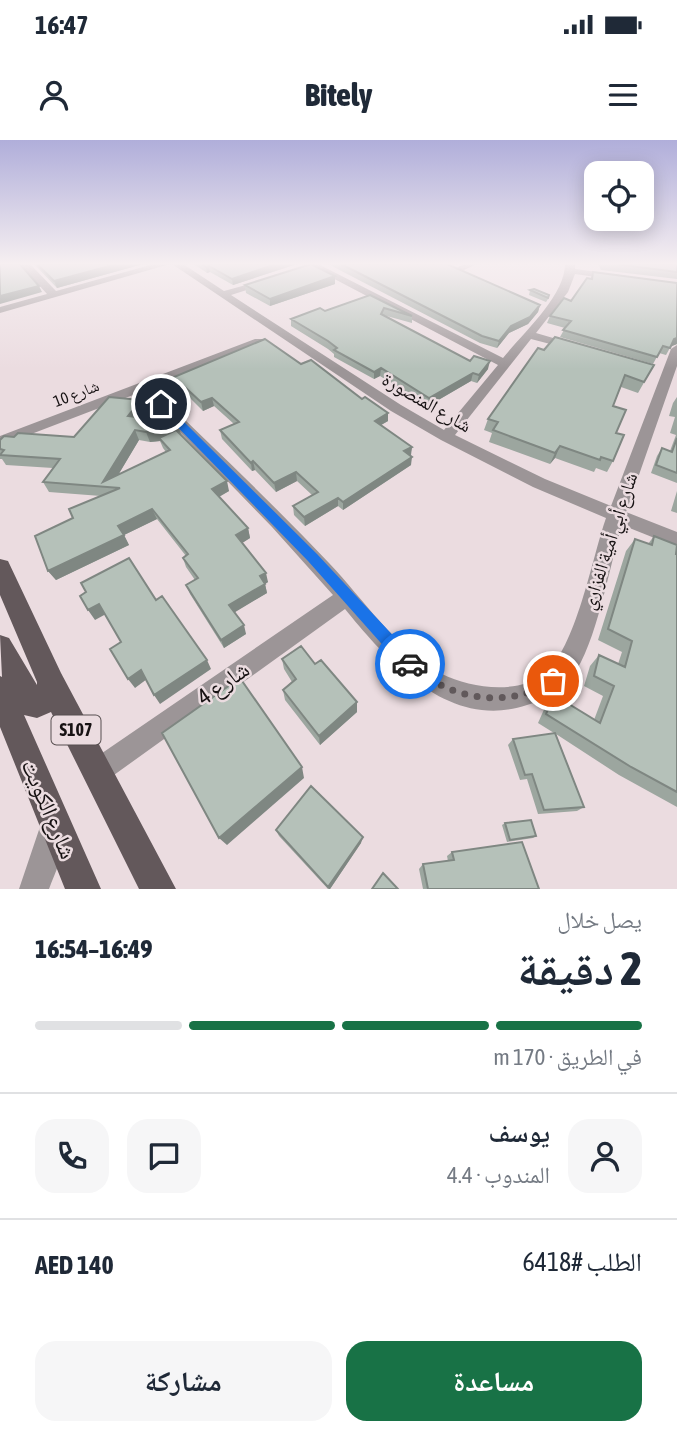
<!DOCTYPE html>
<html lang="ar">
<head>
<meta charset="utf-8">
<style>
	body { margin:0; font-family:"Asap Condensed","Noto Naskh Arabic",sans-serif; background:#f6f6f7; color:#1f2937; direction:rtl; height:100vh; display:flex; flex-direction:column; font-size:26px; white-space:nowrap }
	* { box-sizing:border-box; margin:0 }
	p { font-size:23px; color:#747a83 }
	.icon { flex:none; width:38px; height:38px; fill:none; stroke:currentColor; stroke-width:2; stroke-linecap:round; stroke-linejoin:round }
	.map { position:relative; height:749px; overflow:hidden; direction:ltr }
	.panel { display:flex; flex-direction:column; background:#fff; flex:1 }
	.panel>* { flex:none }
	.controls { position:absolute; left:584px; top:21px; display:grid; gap:14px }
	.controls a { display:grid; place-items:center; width:70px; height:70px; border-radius:14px; background:#fff; box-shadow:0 4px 18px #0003; font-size:35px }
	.pin { position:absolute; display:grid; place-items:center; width:60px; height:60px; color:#fff; margin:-30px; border:4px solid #fff; border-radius:50%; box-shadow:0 2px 7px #0007 }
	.courier { position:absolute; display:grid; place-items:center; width:70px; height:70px; margin:-35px; border:5px solid #1a73e8; border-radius:50%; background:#fff; color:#222; box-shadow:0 2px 9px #0007 }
	.overview em { font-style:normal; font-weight:800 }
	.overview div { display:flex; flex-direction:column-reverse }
	.overview { display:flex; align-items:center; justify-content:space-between; height:119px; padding:0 35px }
	h1 { font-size:46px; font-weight:800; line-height:52px }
	.bar { display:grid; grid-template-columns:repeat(4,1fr); gap:10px 7px; align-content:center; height:84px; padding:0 35px }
	.bar i { height:9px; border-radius:5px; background:#e0e1e3 }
	.bar .current { background:#187246 }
	.bar p { grid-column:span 4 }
	.line { display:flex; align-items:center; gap:18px; padding:0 35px; border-top:2px solid #e0e1e3 }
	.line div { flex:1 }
	.round { display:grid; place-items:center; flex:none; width:74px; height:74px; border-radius:21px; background:#f6f6f7 }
	.cta { display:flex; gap:14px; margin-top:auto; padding:14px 35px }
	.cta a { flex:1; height:80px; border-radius:21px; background:#187246; color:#fff; font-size:28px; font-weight:800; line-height:80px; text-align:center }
	.cta a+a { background:#f6f6f7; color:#1f2937 }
	.status { display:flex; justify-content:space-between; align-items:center; height:49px; padding:0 35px; background:#fff; direction:ltr }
	.status svg { height:19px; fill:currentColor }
	header { display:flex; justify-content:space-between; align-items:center; height:91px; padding:0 35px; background:#fff; font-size:32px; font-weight:800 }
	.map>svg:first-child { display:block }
</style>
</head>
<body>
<div class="status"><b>16:47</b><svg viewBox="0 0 49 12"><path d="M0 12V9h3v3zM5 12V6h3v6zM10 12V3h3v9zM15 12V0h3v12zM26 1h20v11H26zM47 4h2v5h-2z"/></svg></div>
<header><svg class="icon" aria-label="menu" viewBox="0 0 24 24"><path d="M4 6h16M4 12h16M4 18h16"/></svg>Bitely<svg class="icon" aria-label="person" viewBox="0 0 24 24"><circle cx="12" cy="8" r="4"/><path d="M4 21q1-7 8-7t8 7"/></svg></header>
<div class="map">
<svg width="677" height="749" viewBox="0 0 677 749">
	<rect width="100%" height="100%" fill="#ebdce0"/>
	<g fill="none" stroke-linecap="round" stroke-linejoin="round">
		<path fill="#9c9597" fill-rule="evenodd" d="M 20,124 L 30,124 L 56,151 L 154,124 L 170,124 L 0,173 L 0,167 L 47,154 Z
			M 172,124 L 183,124 L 224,151 L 272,138 L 272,142 L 231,155 L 401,265 L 444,290 L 498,225 L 306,124 L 318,124 L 503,218 C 523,193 565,156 565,124 L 575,124 L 575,129 L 620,135 L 622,137 L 617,140 L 575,134 L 568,152 L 536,193 L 577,205 L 577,211 L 531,199 L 455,295 L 545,339 L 611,366 L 671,209 L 677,205 L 677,226 L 626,372 L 677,392 L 677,407 L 622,385 C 609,427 597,503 572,537 C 561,552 544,560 527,565 C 450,591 388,522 345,469 L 107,640 L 98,644 L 89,640 L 85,631 L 89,622 L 333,455 L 272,387 L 141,252 L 0,306 L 0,296 L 255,199 L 263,199 L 263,205 L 152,248 C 212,306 272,363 329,423 C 364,460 396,509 442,534 C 470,548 517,555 544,534 C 576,509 592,418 606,378 L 533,347 L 441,300 L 391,271 Z
			M 464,124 L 477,124 L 455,134 L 450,131 Z
			M 54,671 L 64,675 C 73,698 57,727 49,749 L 19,749 L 44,675 Z"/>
		<path fill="#63585b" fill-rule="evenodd" d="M 0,419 L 8,421 L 61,533 L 176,749 L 139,749 L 51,572 L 37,578 L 24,575 L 101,749 L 65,749 L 0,587 L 0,536 L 2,537 L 0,495 L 9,498 L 37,545 L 37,542 L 0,455 Z"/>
	</g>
	<path fill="#9ca69f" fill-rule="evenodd" d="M 34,124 L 143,124 L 57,148 Z
		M 194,124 L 297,124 L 233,145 L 210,132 L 207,133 Z
		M 328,124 L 447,124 L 540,165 L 538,172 L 528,184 L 509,193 L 497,208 L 480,203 Z
		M 598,124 L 677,124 L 677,139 L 601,130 Z
		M 593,132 L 677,143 L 677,204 L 671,206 L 666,215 L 659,213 L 653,224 L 560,197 L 565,188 L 547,183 L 550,176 L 571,161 L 591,139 Z
		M 335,136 L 335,144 L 270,166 L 246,153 L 245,145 Z
		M 530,150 L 549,155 L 548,159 L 546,162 L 529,155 Z
		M 370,155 L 412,176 L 412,183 L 383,175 L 470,221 L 488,229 L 477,243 L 471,241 L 428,266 L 380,236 L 374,239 L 334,217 L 334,214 L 328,209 L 291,186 L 291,179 L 325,171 Z
		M 544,210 L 654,225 L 638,253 L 621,247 L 613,266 L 616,293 L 613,321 L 607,332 L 596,328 L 594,332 L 555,318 L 550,324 L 489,302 L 492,293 L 484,290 L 488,279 Z
		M 301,224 L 388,273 L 388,281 L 381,285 L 412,307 L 410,316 L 411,325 L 343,370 L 338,366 L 305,386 L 294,375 L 293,366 L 312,355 L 297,341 L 276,352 L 255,330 L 252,331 L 222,299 L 220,290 L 234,284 L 214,266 L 203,271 L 177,245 L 174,237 Z
		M 677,257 L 677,343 L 651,333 L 657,316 L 662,308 L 670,311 L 676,295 L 670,293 L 675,277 L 669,276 L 673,263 Z
		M 141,260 L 144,270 L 140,276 L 181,295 L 229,351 L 219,357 L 248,388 L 250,398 L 242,403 L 268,442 L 265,444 L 267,453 L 234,472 L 246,494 L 224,508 L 190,454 L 186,445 L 195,440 L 186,427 L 183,418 L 186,416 L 157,379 L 124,395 L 129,405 L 56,440 L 48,431 L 73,378 L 101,356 L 49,352 L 43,342 L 53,328 L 6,325 L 2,319 L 0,319 L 0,300 L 14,297 L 74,297 ZM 139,300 L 150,302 L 160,301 L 163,308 L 166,312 L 118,335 Z
		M 677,351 L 677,373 L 671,371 Z
		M 654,396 L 677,414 L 677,667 L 619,635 L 556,594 L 584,667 L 577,671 L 538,674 L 527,639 L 520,640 L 508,605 L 513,599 L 554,593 L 538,583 L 546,565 L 554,555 L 594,580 L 603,556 L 584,546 L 590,526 L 599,515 L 618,524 L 622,512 L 598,500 L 626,411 L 635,399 L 648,404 Z
		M 282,519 L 315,524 L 357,562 L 357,572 L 320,605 L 285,560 L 283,550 L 292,542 L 284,529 Z
		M 505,683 L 536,696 L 533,698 L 507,702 L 502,685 Z
		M 276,690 L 361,703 L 330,749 L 328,749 L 279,696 Z
		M 452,712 L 539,749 L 423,749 L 419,729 L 423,724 L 448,721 L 447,716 Z"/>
	<path fill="#7f8782" d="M 117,124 L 143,124 L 57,148 L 54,141 Z
		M 276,124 L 297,124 L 233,145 L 232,139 Z
		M 209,126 L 210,132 L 207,133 L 206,127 Z
		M 335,136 L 335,144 L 270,166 L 270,159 Z
		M 39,146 L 42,152 L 0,164 L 0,156 Z
		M 540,165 L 538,172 L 528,184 L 509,193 L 497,208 L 499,201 L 511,186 Z
		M 677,198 L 677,204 L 670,207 L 674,199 Z
		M 490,221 L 488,229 L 477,243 L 479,235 Z
		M 381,228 L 380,236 L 374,239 L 374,232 Z
		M 473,233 L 471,241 L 428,266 L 429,258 Z
		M 212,258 L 214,266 L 203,271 L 201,262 Z
		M 141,260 L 144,270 L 132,286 L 128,276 Z
		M 388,273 L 388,281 L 374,289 L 375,281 Z
		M 179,288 L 182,298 L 159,298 L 160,301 L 150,302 L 146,292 Z
		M 135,290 L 139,300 L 111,347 L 103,342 Z
		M 560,306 L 555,318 L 550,324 L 555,313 Z
		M 412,307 L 411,315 L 403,320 L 404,311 Z
		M 412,317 L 411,325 L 343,370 L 343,362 Z
		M 253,321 L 255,330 L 252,331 L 251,323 Z
		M 296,332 L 297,341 L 276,352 L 274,343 Z
		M 227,341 L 229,351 L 215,359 L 212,349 Z
		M 338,358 L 338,366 L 305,386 L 304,377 Z
		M 152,369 L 157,379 L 124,395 L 129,405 L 56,440 L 48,431 L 118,386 Z
		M 248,388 L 250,398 L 239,405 L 236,395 Z
		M 266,433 L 268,442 L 265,444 L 267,453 L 232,474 L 229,465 L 260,436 Z
		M 99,464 L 106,474 L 95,480 L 88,470 Z
		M 244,485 L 246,494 L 224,508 L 221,500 Z
		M 207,520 L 211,529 L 160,564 L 154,555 Z
		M 141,530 L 147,539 L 135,548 L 128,539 Z
		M 357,562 L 357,572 L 320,605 L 319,596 Z
		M 302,627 L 304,638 L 227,705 L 219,698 Z
		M 363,697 L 361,703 L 330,749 L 329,749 L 328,747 Z"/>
	<path fill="#b5c1b9" stroke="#7f8782" stroke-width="2" d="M 0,124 L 20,124 L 39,146 L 0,156 Z
		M 37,124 L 117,124 L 54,141 Z
		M 202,124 L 276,124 L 232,139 L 209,126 L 206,127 Z
		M 311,124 L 335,136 L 270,159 L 245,145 Z
		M 341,124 L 447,124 L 540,165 L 530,177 L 511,186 L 499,201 L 482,196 Z
		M 616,124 L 677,124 L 677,132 Z
		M 593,132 L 677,143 L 677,198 L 674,199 L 670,208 L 663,206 L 657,217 L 563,190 L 571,181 L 550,176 L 564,158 L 571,161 L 587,138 L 592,139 Z
		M 534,149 L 549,155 L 548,158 L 530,150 Z
		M 370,155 L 412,176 L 384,168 L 381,174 L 470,221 L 474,216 L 490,221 L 479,235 L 473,233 L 429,258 L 381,228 L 374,232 L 334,210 L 337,208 L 328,201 L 291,179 L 320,168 L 325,171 Z
		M 555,197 L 654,225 L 644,242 L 625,235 L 613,266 L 626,270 L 616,293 L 624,295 L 613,321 L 601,317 L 600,320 L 560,306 L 555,313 L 493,290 L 498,282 L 488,279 L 538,208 L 544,210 Z
		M 265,199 L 301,224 L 311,220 L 362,259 L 365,257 L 388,273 L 375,281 L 412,307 L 404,311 L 412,317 L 343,362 L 338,358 L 304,377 L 293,366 L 318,352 L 296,332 L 274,343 L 253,321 L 251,323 L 220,290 L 239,282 L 212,258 L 201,262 L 174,237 Z
		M 109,257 L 141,260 L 128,276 L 136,277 L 145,274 L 142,278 L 174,283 L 179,288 L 146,292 L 135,290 L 103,342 L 170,310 L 159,298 L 176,290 L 227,341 L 212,349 L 248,388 L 236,395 L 266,433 L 260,436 L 265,444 L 229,465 L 244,485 L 221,500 L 186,445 L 198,438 L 183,418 L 188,414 L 152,369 L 118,386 L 124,395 L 48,431 L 35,396 L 73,378 L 69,369 L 120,348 L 43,342 L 60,319 L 0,315 L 4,310 L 0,309 L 0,300 L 4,296 L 14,297 L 18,293 L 74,297 Z
		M 677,298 L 677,333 L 656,325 L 662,308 L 672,312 Z
		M 654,396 L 677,405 L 676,414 L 677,414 L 677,652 L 631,627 L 546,574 L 554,555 L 600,583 L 614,546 L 594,536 L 599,515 L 625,527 L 632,501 L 608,489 L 635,399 L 652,405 Z
		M 129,418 L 156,460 L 162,456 L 207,520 L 154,555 L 141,530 L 128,539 L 110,509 L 121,502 L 99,464 L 88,470 L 80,456 L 86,452 L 81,443 Z
		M 301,506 L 315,524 L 321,520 L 357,562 L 319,596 L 283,550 L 296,539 L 282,519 Z
		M 240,538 L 302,627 L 219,698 L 162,593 Z
		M 555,593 L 584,667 L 544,670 L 532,634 L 525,635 L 513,599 Z
		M 311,646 L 363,697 L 328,747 L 276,690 Z
		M 531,680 L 536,696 L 510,700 L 505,683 Z
		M 522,702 L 539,749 L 428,749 L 423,724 L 454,720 L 452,712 Z
		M 383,733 L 398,749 L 372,749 Z"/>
	<linearGradient id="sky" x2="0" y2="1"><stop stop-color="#b0aeda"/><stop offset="0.54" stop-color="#f6eff1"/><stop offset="1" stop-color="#f6eff1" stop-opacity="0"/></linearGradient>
	<rect width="677" height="229" fill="url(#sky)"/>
	<path fill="#1a73e8" d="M 157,262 L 164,262 L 317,414 L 415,519 L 417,524 L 415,529 L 404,529 L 308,421 L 157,266 Z"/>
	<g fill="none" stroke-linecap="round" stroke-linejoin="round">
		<path stroke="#61595b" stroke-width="7" stroke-dasharray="0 12.6" d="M 410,524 C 450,560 506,570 553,541"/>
	</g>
	<g text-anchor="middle" stroke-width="5" stroke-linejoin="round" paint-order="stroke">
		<g font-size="16" fill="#171213" stroke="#ebdce0">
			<text transform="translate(76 253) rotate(-21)" y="6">شارع 10</text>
		</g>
		<rect fill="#ebdce0" stroke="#574f50" stroke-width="2" x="51.5" y="575.5" width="49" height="29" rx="5"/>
		<g font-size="18" font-weight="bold" fill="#171213">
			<text x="76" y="596">S107</text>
		</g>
		<g font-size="19" fill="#171213" stroke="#ebdce0">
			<text transform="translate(427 262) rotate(30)" y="7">شارع المنصورة</text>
			<text transform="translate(609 401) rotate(-72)" y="7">شارع أبي أمية الفزاري</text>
		</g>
		<g font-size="23" fill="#171213" stroke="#ebdce0">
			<text transform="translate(223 543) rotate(-35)" y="8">شارع 4</text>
			<text transform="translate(49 669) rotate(67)" y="8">شارع الكويت</text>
		</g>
	</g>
</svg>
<div class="controls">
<a><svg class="icon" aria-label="locate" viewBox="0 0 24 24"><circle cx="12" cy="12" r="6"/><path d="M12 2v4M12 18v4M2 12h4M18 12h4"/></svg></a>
</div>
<div class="pin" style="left:553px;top:541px;background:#ea580c"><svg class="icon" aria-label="bag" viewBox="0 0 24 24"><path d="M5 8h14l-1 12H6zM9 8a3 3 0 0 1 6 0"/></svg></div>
<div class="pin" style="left:161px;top:264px;background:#1f2937"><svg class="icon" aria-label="home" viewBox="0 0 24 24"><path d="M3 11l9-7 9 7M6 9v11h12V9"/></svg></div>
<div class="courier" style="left:410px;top:524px"><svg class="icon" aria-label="car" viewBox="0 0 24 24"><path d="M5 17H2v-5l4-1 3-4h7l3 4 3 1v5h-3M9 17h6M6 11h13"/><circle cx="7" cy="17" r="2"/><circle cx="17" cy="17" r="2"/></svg></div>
</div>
<section class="panel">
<div class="overview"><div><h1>2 دقيقة</h1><p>يصل خلال</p></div><em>16:49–16:54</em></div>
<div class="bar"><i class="current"></i><i class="current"></i><i class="current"></i><i></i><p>في الطريق · 170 m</p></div>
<div class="line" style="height:126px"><a class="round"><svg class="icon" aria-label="person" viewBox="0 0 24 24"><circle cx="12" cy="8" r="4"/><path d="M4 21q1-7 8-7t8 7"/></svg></a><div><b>يوسف</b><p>المندوب · 4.4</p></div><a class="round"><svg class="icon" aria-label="chat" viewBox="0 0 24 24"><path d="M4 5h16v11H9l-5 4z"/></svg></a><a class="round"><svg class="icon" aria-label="phone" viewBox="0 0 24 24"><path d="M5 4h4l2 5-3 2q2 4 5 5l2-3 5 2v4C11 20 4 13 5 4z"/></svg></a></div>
<div class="line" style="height:91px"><div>الطلب #6418</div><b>AED 140</b></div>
<div class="cta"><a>مساعدة</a><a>مشاركة</a></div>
</section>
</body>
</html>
